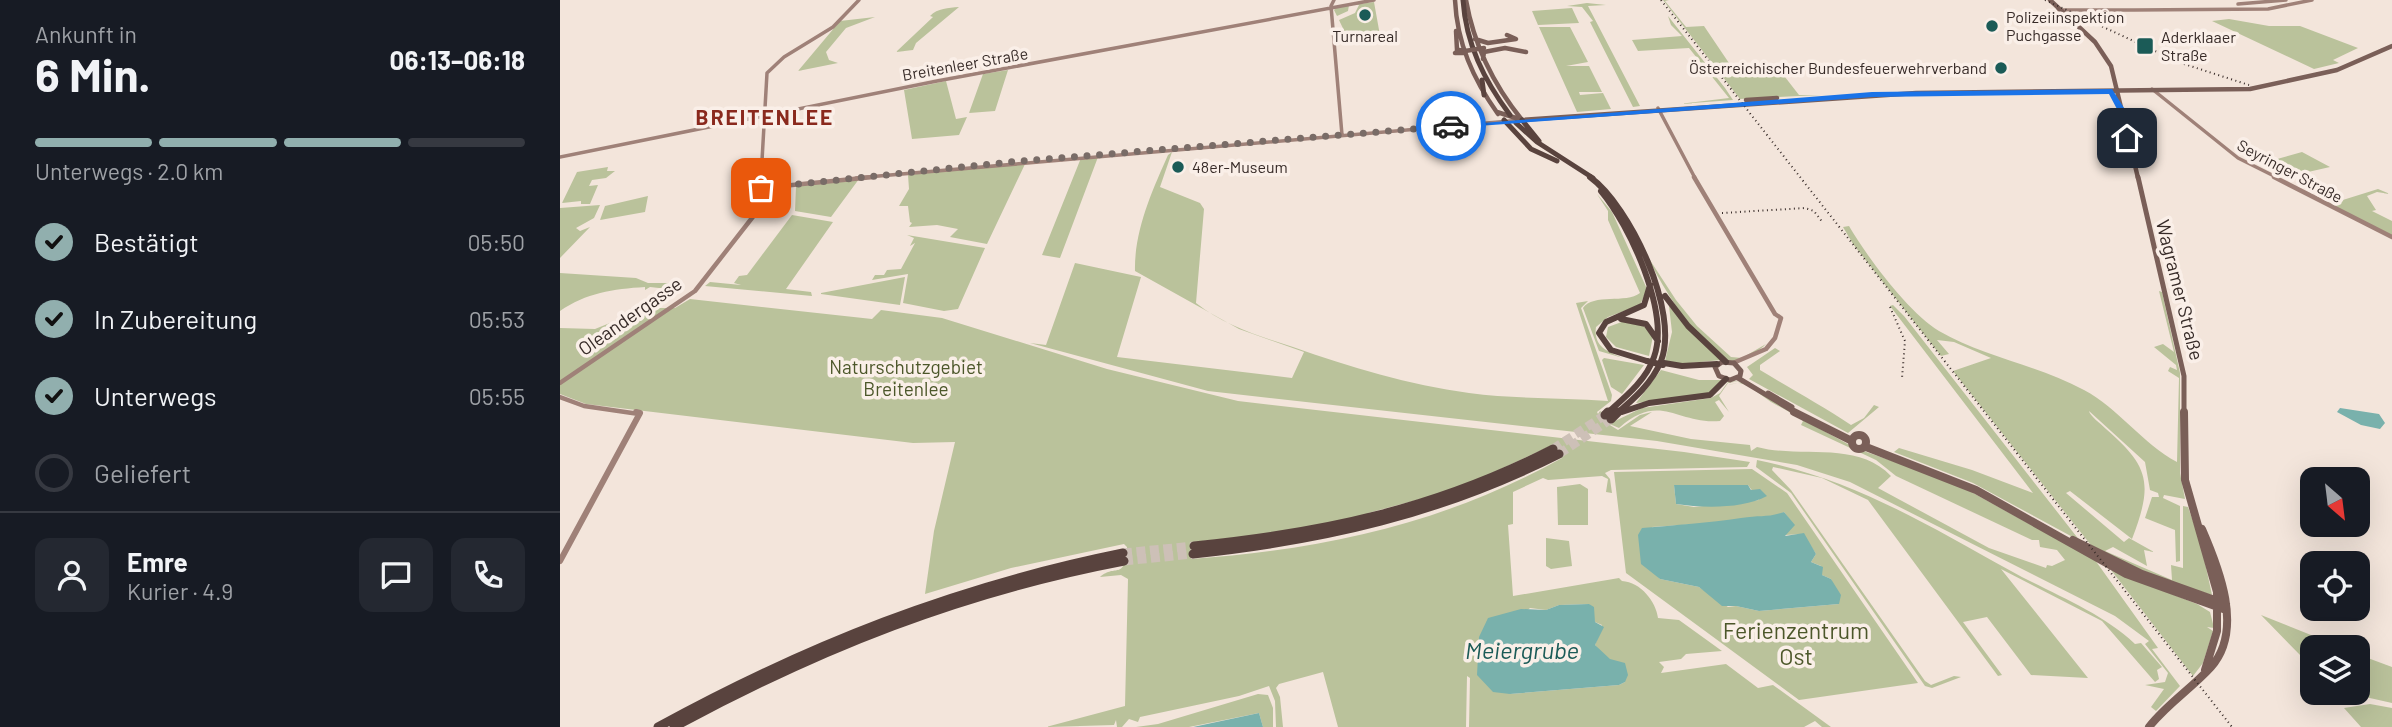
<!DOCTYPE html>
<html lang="de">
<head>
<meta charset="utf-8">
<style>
	body { margin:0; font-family:Barlow,sans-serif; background:#242831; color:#f1f3f6; height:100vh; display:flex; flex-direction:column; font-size:26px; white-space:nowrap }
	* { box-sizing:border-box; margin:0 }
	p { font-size:23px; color:#9ea1a6 }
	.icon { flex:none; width:38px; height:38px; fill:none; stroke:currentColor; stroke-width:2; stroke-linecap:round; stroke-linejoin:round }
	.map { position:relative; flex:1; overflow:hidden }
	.details { display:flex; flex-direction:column; background:#171b24; width:560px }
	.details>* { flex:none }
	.needle { width:46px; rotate:152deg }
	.buttons { position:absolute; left:1740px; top:467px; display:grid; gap:14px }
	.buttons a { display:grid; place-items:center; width:70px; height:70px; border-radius:14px; background:#171b24; box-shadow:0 7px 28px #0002; font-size:35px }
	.pin { position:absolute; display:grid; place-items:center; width:60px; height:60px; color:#fff; margin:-30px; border-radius:14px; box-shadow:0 4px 10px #0006 }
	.courier { position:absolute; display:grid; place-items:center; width:70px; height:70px; margin:-35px; border:5px solid #1a73e8; border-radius:50%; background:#fff; color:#222; box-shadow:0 2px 9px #0007 }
	.head em { font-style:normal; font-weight:700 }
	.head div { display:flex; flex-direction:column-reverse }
	.head { display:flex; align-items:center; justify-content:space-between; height:119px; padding:0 35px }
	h1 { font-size:46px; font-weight:700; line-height:52px }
	.bar { display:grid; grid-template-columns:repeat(4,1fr); gap:10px 7px; align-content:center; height:84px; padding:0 35px }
	.bar i { height:9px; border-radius:5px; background:#363941 }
	.bar .current { background:#91afae }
	.bar p { grid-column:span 4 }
	.line { display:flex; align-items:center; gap:18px; padding:0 35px; border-top:2px solid #363941 }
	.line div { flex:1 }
	.round { display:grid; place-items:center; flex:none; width:74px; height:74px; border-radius:14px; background:#242831 }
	ol { padding:0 35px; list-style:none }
	li { display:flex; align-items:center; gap:21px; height:77px }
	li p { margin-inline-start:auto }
	li .icon { padding:7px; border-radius:50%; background:#91afae; color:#111; stroke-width:4 }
	li:last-child { color:#9ea1a6 }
	li i { width:38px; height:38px; border:4px solid #363941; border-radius:50% }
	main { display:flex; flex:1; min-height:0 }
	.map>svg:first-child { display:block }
</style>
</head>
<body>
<main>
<section class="details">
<div class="head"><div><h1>6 Min.</h1><p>Ankunft in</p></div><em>06:13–06:18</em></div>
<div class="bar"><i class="current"></i><i class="current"></i><i class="current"></i><i></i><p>Unterwegs · 2.0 km</p></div>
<ol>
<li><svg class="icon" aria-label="check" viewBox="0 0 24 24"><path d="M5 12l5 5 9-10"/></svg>Bestätigt<p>05:50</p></li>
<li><svg class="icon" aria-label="check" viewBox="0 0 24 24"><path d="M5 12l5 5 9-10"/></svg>In Zubereitung<p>05:53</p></li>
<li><svg class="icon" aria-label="check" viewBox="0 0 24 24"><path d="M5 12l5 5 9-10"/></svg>Unterwegs<p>05:55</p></li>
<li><i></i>Geliefert</li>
</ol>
<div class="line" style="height:126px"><a class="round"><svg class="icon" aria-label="person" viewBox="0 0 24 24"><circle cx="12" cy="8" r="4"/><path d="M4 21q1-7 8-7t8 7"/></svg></a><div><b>Emre</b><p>Kurier · 4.9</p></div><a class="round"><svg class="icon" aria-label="chat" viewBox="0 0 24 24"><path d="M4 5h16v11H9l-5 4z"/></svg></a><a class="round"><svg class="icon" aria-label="phone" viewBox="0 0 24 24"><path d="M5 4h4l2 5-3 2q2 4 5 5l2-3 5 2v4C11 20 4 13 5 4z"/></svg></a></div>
</section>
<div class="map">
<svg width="1832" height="727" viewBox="0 0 1832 727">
	<rect width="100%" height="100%" fill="#f3e5db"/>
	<path fill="#bac29b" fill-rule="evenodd" d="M 1103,0 L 1109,0 L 1105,1 L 1126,27 L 1144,26 L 1171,66 L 1215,64 L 1239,95 L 1261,95 L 1180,99 Z
		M 814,2 L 821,41 L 790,43 L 779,20 L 795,13 L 799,5 L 789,5 L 788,11 L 777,16 L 774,10 L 777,7 Z
		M 1027,3 L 1046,5 L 1028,6 L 1080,106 L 1073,107 L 1030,22 L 1033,21 L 1022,7 L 1007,6 Z
		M 399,7 L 356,43 L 353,50 L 336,52 L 373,17 L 370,16 C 378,8 388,8 399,7 Z
		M 1012,8 L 1019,23 L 978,25 L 972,11 Z
		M 1108,16 L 1165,88 L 1173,100 L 1119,104 L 1169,98 L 1129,48 L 1078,51 L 1072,40 L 1122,36 L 1111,25 Z
		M 315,17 L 286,28 L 266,52 L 269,60 L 278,63 L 238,71 L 280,21 Z
		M 1669,19 L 1709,26 L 1740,26 L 1798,48 L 1773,60 L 1779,63 L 1754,69 L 1652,21 Z
		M 979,27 L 1010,27 L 1028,62 L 1006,66 L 1029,66 L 1042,92 L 1019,92 L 1020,95 L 1043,93 L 1051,109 L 1017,112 Z
		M 448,70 L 435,111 L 409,113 L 423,74 Z
		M 386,81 L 396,119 L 407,117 L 399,135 L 352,139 L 344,90 Z
		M 612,152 L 600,187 L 640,203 L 644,209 L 636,303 C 665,326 699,336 733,347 C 790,367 849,385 909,393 C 955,399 1002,398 1048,401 L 1016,303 L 1028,301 L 1021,308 L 1052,395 L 1051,401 L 1037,412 L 1038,414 L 1040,411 L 1055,421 L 1082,408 L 1151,398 L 1160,393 L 1168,382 L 1180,381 L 1168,383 L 1159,396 L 1169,412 L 1159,400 L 1155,402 L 1164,416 L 1160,421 C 1117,425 1101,391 1059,428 L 1045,422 L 1058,430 L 1080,415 L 1092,412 L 1070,426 L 1131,439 L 1190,445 L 1191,451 L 1197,447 C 1242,459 1296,440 1331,476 L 1318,488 L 1429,548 L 1486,568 L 1487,565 L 1492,566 L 1505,560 L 1497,550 L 1480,547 L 1479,540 L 1472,540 L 1336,476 L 1316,460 L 1241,425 L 1243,421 C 1234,413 1190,384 1179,383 C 1175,383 1172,384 1168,385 L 1183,382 L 1211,402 L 1295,448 L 1395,483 L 1535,560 L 1598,648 L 1592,649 L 1620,686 L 1596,711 L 1591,707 L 1604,689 L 1585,685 L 1605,682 L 1608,673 L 1585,644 L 1589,641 L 1555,616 L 1290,482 L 1237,465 L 1097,441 L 648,391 L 470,343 L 486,345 L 515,263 L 581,277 L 557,357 L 732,378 L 744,352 L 679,329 L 575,271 C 574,231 592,191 608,155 Z
		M 1742,152 L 1770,167 L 1726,177 L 1699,164 Z
		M 538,157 L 500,258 L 482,255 L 521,158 Z
		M 466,162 L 427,244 L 390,237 L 398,229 L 377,225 L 349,227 L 352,223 L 350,222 L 348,206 L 339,206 L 349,189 L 348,175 Z
		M 48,167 L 47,171 L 55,171 L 46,178 L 32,180 L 29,186 L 38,185 L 30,204 L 21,204 L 21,201 L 2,203 L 17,172 Z
		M 299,179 L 271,217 L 235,211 L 236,186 Z
		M 1818,189 L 1830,194 L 1817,192 L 1807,196 L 1816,210 L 1812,211 L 1832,221 L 1832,236 L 1770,204 Z
		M 1037,194 L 1052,212 L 1087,289 L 1080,305 L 1048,317 L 1036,327 C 1033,347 1049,352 1063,358 L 1039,351 L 1023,308 C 1033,293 1066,304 1080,293 L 1048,220 L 1048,211 Z
		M 88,196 L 85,212 L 40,220 L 45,206 Z
		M 40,205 L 34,218 L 16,228 L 20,231 L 30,227 L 0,258 L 0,208 Z
		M 232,215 L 273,222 L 226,289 L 251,292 L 252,296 L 145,286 L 150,282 L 181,285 L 174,283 L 179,276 L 187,275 Z
		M 1289,226 C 1307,257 1349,313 1379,331 C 1424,357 1478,365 1524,390 C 1558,408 1583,444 1617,462 L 1619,378 L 1608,371 L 1610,367 L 1617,370 L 1616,365 L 1594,347 L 1603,344 L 1614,352 L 1599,291 L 1602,292 L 1620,373 L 1620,473 L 1625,499 L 1604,495 L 1603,498 L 1620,506 L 1620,561 L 1616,562 L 1615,530 L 1585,518 L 1592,497 L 1599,497 L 1598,493 L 1590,490 L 1585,462 L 1529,411 C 1530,416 1540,423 1546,429 C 1590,467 1593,484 1572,539 L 1510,491 L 1506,493 L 1564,542 L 1569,538 L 1594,552 L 1584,550 L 1587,566 L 1553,547 L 1545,551 L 1612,580 L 1611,565 L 1623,568 L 1623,506 L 1628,507 L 1641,544 L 1652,595 L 1609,582 L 1534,549 L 1393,371 L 1431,358 L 1394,342 L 1377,340 L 1389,354 L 1381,356 L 1293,244 L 1283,227 Z
		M 347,235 L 425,248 L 398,309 L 384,311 L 343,303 L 348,274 L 312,280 L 315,275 L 324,275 L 327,270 L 341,269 L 355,243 L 350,246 L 354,238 Z
		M 1086,254 L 1116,300 L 1137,326 L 1171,357 L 1182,358 L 1206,344 C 1198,352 1179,365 1168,360 C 1137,346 1100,283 1086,254 Z
		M 0,273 L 76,278 L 88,283 L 123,283 L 117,290 L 90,287 L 85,290 L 85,287 C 53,289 26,293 0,311 Z
		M 345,277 L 340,305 L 261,294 L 261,293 Z
		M 130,299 L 312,319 L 321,310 L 382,318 L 547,369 L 678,401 L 1124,452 L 1190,462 L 1187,467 L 1051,470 L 1045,473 L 1050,479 L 1052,493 L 1046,492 L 1048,479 L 1042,476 L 988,480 L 983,478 L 953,492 L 953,524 L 948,525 L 953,596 L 1059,578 L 1062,581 C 1081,582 1096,602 1098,618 L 1119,620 L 1162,651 L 1126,654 L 1121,659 L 1099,662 L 1104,667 L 1101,673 L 1166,664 L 1198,688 L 1213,685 L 1271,727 L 1262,727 L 1255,721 L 1244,727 L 909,727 L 910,678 L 907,676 L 906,727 L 778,727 L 763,672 L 719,684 L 716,688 L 720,697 L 723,727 L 716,727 L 715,701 L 709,686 L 679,696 L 580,717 L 578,722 L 569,719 L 562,727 L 557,727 L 556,720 L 554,725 L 486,727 L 565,706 L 568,579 L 561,575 L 540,577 C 556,563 564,582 567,547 L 564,544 L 451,568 L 365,594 L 374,531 L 395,442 L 353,443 L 26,404 L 0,394 L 0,328 L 35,329 L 87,308 L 115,308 ZM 990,446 L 1002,458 C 882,524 767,549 631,559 L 633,542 L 738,531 L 806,517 L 808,513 L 898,489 ZM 1029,604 L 1035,622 L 1042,625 L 1035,645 L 1065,682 L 1059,685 L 950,694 L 917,662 L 919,654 L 970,608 L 986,610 L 999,605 Z
		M 1333,305 L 1344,316 L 1520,541 L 1413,483 L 1334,452 L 1339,448 L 1412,470 L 1473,493 L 1330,306 Z
		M 1109,306 L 1161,360 L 1119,364 L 1105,361 L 1112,332 Z
		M 1067,320 L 1082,324 L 1093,336 L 1089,356 L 1056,347 L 1046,337 L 1048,327 Z
		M 1215,348 L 1220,351 L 1200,365 L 1200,370 C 1233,390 1261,405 1291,425 L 1304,418 L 1314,405 L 1319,407 L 1288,433 L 1189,379 L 1193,375 L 1187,367 Z
		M 1044,358 L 1084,365 L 1062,394 L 1051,387 L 1042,360 Z
		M 1101,370 L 1139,380 L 1162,380 L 1151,394 L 1076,403 Z
		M 1197,460 C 1293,479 1366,524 1451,571 C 1492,594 1540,611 1575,644 L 1581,643 L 1602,667 L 1597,670 L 1599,679 L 1595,682 L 1542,621 L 1441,569 L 1528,678 L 1471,675 L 1427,617 L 1403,622 L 1442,675 L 1438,676 L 1308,500 L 1262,478 L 1213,467 L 1212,470 L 1231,490 L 1365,681 L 1371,685 L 1394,676 L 1401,677 L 1372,688 L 1365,686 L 1231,493 L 1196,467 Z
		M 1192,469 L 1227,493 L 1358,683 L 1239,700 L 1066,573 L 1054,472 ZM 1188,485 L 1199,500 L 1134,507 L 1116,504 L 1114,485 ZM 1224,512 L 1233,524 L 1225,535 L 1243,534 L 1256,554 L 1251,562 L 1261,566 L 1262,575 L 1271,579 L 1279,604 L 1199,611 L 1176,606 L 1168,607 L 1139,587 L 1100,579 L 1089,567 L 1092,527 L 1211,519 Z
		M 1020,484 L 1028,489 L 1028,525 L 998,525 L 997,487 Z
		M 986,538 L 1009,541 L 1012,566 L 991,569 L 986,566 Z
		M 1551,570 L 1637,604 L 1650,612 L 1654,628 L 1647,627 L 1653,631 L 1643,663 L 1633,676 Z
		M 1701,615 L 1781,647 L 1752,648 L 1752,680 L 1740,668 L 1740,655 Z
		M 1797,654 L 1832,667 L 1832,703 L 1801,696 L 1770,698 L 1765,693 L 1797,693 Z
		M 698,694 L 708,695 L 713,708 L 713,727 L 703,727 L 699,713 L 629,727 L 576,727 L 598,724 Z
		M 1810,704 L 1832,708 L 1832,727 L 1801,727 L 1784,708 Z"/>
	<path fill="#79b1ac" d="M 1780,408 L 1819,414 L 1825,423 L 1820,429 L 1801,425 L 1777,412 Z
		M 1114,485 L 1188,485 L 1191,490 L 1200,489 L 1207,496 C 1183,509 1143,508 1116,504 Z
		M 1224,512 L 1235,525 L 1225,536 L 1244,533 L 1256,554 L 1251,562 L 1263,567 L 1262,575 L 1271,579 L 1281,595 L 1279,604 L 1199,611 L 1176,606 L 1162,606 L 1139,587 L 1100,579 L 1081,564 L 1078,535 L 1082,528 C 1115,525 1149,523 1181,518 C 1200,515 1207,518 1224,512 Z
		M 1029,604 L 1034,607 L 1035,622 L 1044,627 L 1035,645 L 1050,659 L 1065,663 L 1068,675 L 1065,682 L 1059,685 L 950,694 L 933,692 L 917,675 L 919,637 L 928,618 L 961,609 L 986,610 L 999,605 Z
		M 699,713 L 703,727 L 633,727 Z"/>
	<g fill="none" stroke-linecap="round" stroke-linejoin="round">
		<path stroke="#cdc0b7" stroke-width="9" stroke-dasharray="9 4.5" stroke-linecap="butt" d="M 993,449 L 1045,415
			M 999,454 L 1051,419
			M 563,553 L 634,546
			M 564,561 L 633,554"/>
		<path stroke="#9f8178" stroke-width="3.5" d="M 774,0 L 771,6 L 782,135
			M 1678,4 L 1726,0
			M 1497,10 L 1575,10
			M 1574,10 L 1708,9 L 1752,0
			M 1592,89 L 1678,158 L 1718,178
			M 1098,108 L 1135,178
			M 0,157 L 377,81 L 814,0
			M 201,178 L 207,73 L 224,57 L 273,27 L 299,0
			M 296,178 L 961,120"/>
		<path stroke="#9f8178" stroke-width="4.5" d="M 1134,177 L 1215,314 L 1221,318 L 1215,338 L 1206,349 L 1173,363
			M 1714,177 L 1832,237
			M 201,188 L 313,177
			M 0,383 L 135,291 L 199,209 L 201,177
			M 0,397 L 24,406 L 79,414"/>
		<path stroke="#9f8178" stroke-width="6" d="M 0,561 L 80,413 L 76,412"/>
		<path stroke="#7a5f58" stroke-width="4.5" d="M 895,0 C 897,43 913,79 938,114
			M 906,0 C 914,46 933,84 962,120
			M 1490,0 L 1535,42 L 1551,66 L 1578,178
			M 896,31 L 897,50
			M 915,39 L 928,43 L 956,39 L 947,35
			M 899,50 L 904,51 L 905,53 L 895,53 Z
			M 923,59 L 924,52 L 945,48 L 966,52
			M 1186,100 L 1217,98
			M 937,112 L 962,120 L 1356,93 L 1690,89 L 1777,70 L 1832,46"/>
		<path stroke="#7a5f58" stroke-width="5" d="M 1578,177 L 1624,376 L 1624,414
			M 1162,362 L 1174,363 L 1181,371 L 1180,376 L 1170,380 L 1159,376 L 1155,367 Z
			M 1178,378 L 1238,414
			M 1208,393 L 1232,407"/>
		<path stroke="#7a5f58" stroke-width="8" d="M 1234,412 L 1290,440
			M 1624,412 L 1625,480 L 1657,592 L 1657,631 L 1645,670
			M1292 442a7 7 0 1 1 14 0a7 7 0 1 1-14 0Z
			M 1306,447 L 1416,490 L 1566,574 L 1666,610
			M 1513,540 L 1582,574 L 1666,604
			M 1589,727 C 1607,704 1631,689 1651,667 C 1684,630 1659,568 1642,529"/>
		<path stroke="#59433e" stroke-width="5" d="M 903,0 C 906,44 924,80 950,115
			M 922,80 L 924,95
			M 944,120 L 971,149 L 997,161
			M 962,120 L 979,141
			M 956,123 L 977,142 L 1033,178"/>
		<path stroke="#59433e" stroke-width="6" d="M 1030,177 C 1070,206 1120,312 1101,361 C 1092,383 1074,399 1056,414
			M 1041,191 C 1070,226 1110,312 1094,357 C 1086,381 1064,398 1046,414
			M 1105,296 L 1128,326 L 1166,362
			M 1061,319 L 1086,324 L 1098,341
			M 1087,361 L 1051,350 L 1039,333 L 1046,322 L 1084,305 L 1090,285
			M 1104,363 L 1122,366 L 1157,364
			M 1062,412 L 1089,403 L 1150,395 L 1166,379"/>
		<path stroke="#59433e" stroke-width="9" d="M 1045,415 L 1048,412
			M 1051,419 L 1058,412
			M 634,546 C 764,533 876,509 993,449
			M 633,554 C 765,540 879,514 999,454
			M 98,727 C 248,645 395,587 563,553
			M 114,727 C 260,648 401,592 564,561"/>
		<path stroke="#372b28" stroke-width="2" stroke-dasharray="1 3.5" stroke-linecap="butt" d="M 1101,0 L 1672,727
			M 1485,0 L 1621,63 L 1689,85
			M 1162,213 L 1245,208 L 1254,211 L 1263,223
			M 1330,307 L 1345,341 L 1342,378"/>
		<path stroke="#7a5f58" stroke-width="4.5" d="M 905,51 L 924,48"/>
		<path stroke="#59433e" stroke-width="6" d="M 1087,361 L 1103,365"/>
	</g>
	<path fill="#1a73e8" d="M 1552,89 L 1566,111 L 1570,139 L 1563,138 L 1558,111 L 1549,94 L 1312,97 L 891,128 L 886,126 L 1312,92 Z"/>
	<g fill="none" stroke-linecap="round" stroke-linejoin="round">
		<path stroke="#796c67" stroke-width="7" stroke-dasharray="0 12.6" d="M 201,188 L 450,162 L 891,126"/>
	</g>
	<g fill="#1b5b57" stroke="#faefe8" stroke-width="2.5">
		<circle cx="805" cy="15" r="7"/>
		<circle cx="1432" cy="26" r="7"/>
		<rect x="1576" y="37" width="18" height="18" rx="3.5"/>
		<circle cx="1441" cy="68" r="7"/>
		<circle cx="618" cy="167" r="7"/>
	</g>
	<g text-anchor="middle" stroke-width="7" stroke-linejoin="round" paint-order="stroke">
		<g font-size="16" fill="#372b28" stroke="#faefe8" text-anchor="start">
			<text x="1446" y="23">Polizeiinspektion<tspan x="1446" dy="18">Puchgasse</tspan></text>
			<text x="805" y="42" text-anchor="middle">Turnareal</text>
			<text x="1601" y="43">Aderklaaer<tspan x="1601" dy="18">Straße</tspan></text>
			<text x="1427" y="74" text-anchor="end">Österreichischer Bundesfeuerwehrverband</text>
			<text x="632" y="173">48er-Museum</text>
		</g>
		<g font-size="16" fill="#372b28" stroke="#faefe8">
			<text transform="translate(405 64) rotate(-10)" y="6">Breitenleer Straße</text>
			<text transform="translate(1730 171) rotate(28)" y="6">Seyringer Straße</text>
		</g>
		<g font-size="19" fill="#372b28" stroke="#faefe8">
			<text transform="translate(1620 290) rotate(76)" y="7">Wagramer Straße</text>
			<text transform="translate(70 316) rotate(-35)" y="7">Oleandergasse</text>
		</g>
		<g font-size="19" fill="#4c572a" stroke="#faefe8">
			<text x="346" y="374">Naturschutzgebiet<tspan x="346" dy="22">Breitenlee</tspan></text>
		</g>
		<g font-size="21" font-weight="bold" letter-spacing="2" fill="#8a291d" stroke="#faefe8">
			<text x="205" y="125">BREITENLEE</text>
		</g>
		<g font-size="23" fill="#4c572a" stroke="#faefe8">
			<text x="1236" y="639">Ferienzentrum<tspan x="1236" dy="26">Ost</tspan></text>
		</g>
		<g font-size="24" font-style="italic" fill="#1b5b57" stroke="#faefe8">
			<text x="962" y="659">Meiergrube</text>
		</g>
	</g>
</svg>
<div class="buttons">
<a><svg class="needle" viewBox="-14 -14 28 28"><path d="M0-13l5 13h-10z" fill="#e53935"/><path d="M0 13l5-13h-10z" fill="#9ea1a6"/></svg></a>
<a><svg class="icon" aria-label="locate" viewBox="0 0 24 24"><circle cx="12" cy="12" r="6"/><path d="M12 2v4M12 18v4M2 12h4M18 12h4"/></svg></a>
<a><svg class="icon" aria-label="layers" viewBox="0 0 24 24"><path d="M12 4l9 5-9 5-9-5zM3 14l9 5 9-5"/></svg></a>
</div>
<div class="pin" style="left:201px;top:188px;background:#ea580c"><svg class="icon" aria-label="bag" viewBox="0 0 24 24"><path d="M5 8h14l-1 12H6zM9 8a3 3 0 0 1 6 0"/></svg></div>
<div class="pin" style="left:1567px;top:138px;background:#1f2937"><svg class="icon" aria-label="home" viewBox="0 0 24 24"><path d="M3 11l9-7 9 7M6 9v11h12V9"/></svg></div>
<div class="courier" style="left:891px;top:126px"><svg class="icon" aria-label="car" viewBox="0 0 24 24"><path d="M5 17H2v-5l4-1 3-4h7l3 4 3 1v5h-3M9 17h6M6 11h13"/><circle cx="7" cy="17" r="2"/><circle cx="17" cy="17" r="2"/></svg></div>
</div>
</main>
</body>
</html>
